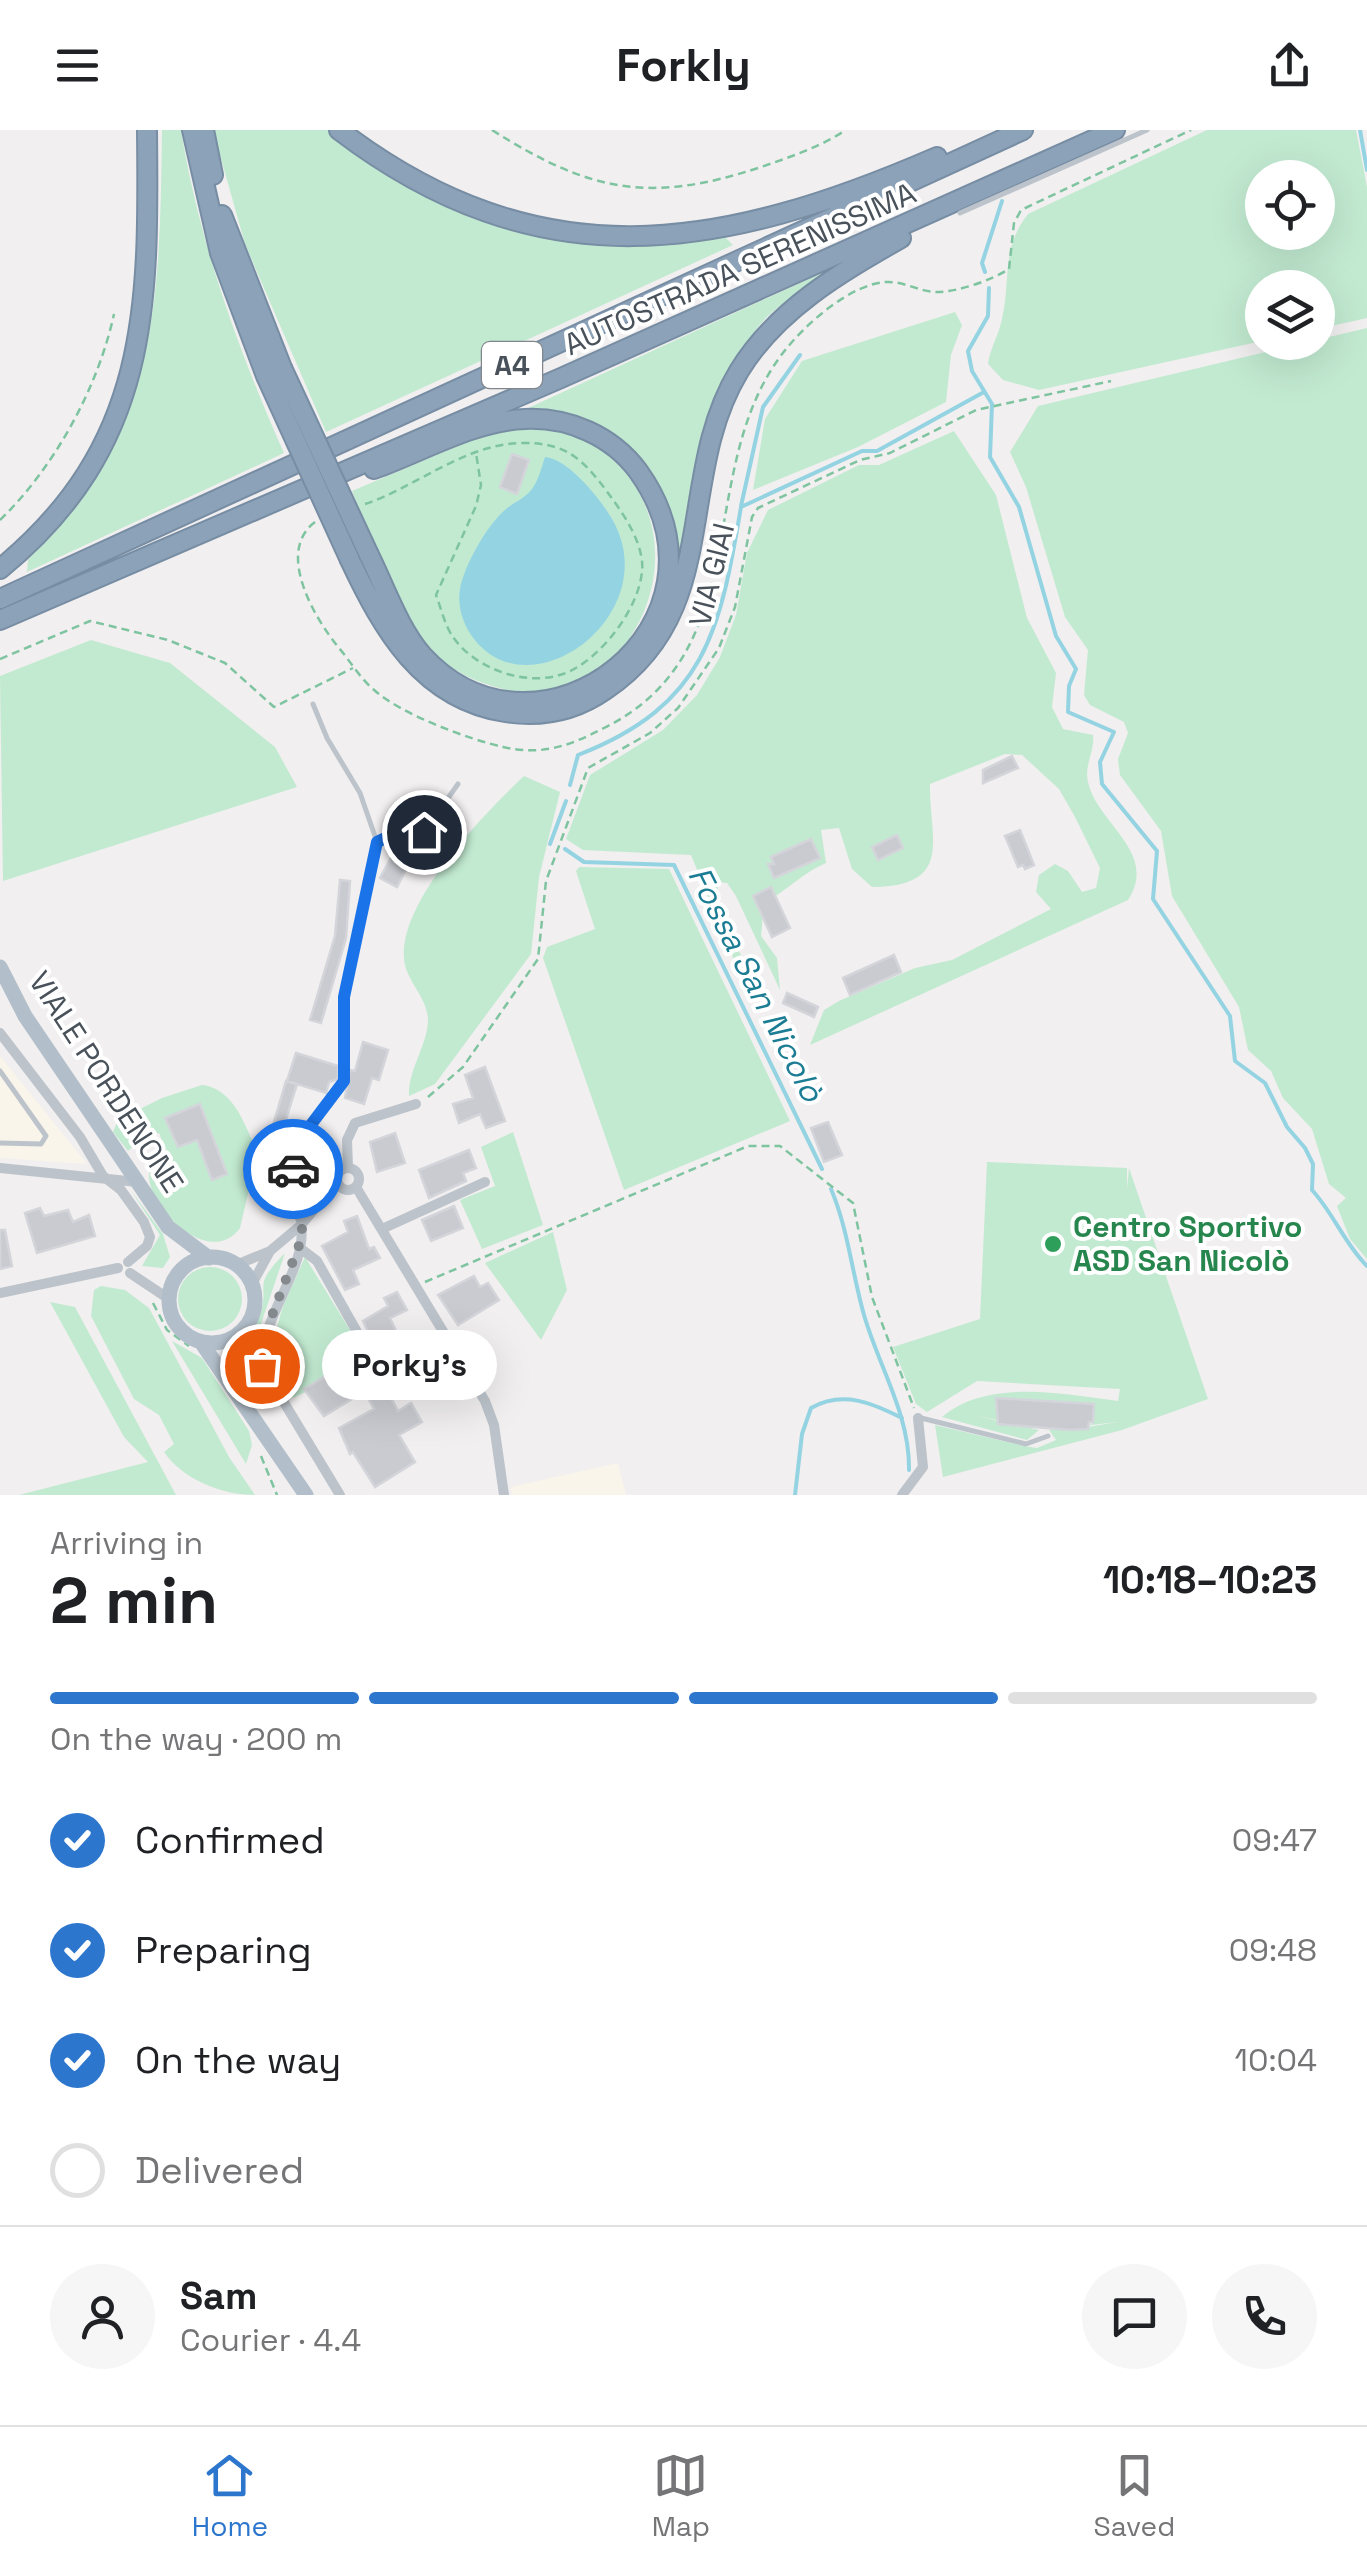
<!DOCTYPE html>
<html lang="en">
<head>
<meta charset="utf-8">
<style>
	body { margin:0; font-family:"Space Grotesk",sans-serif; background:#f6f6f6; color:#202124; height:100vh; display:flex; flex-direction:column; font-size:38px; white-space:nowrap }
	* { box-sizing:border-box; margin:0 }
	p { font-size:32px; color:#757577 }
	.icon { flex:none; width:55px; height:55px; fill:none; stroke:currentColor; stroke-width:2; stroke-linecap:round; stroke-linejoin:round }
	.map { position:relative; height:1365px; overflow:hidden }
	.sheet { display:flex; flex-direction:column; background:#fff; flex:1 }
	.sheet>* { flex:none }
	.tools { position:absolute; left:1245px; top:30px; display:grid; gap:20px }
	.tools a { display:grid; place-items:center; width:90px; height:90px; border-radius:50%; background:#fff; box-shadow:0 10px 40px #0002; font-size:50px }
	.pin { position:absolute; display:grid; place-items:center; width:85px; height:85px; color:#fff; margin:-42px; border:5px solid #fff; border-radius:50%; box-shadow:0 2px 10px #0007 }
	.courier { position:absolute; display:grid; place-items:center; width:100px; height:100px; margin:-50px; border:8px solid #1a73e8; border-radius:50%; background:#fff; color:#222; box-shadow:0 2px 12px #0007 }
	.bubble { position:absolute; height:70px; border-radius:35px; background:#fff; box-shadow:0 10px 40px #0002; font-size:32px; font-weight:600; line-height:70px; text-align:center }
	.summary em { font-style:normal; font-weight:600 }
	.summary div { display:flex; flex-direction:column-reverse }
	.summary { display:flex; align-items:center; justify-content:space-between; height:170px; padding:0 50px }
	h1 { font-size:65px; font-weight:600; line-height:75px }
	.bar { display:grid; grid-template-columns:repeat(4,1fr); gap:15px 10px; align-content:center; height:120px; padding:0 50px }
	.bar i { height:12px; border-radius:8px; background:#e0e0e0 }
	.bar .on { background:#2d76cd }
	.bar p { grid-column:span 4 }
	.line { display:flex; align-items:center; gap:25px; padding:0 50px; border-top:2px solid #e0e0e0 }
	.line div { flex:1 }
	.round { display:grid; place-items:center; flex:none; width:105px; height:105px; border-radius:52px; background:#f6f6f6 }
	ol { padding:0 50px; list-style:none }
	li { display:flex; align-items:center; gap:30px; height:110px }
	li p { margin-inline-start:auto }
	li .icon { padding:10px; border-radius:50%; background:#2d76cd; color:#fff; stroke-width:4 }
	li:last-child { color:#757577 }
	li i { width:55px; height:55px; border:5px solid #e0e0e0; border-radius:50% }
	header { display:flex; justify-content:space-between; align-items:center; height:130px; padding:0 50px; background:#fff; font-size:45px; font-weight:600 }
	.menu { display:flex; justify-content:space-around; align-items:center; height:140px; border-top:2px solid #e0e0e0; background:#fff; font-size:28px; color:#757577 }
	.menu a { display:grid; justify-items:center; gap:5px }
	.menu .on { color:#2d76cd }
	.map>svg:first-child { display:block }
</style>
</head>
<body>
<header><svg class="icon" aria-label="menu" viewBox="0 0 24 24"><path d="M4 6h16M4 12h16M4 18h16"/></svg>Forkly<svg class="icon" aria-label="share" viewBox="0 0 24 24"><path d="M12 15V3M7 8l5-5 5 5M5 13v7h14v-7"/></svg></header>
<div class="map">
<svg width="1367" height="1365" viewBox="0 0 1367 1365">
	<rect width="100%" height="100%" fill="#f1efef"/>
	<path fill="#faf5ea" d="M 0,926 L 87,1034 L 0,1028 Z
		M 618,1333 L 626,1365 L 512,1365 L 511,1357 Z"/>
	<path fill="#c2ead1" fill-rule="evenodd" d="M 162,0 L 181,0 C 199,111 238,220 284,323 L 27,442 L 28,430 C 50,404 77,377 95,348 C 162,242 160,120 162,0 Z
		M 213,0 L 333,0 L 489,90 L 576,111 L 673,114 L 723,105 L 733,115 L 326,302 L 245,114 Z
		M 1207,0 L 1356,0 L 1367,57 L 1367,188 L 1318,199 L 1318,158 L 1262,158 L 1262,211 L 1039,260 L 1003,250 L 988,234 C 990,218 999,205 1002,189 C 1011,149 1001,118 1028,84 ZM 1262,48 L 1318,48 L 1318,102 L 1262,102 Z
		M 837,136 C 812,154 777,173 758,197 C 698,273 693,358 676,449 L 666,381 L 636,328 L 567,285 L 526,279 Z
		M 955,182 L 962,195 L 951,225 L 946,272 L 858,317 L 753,360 L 765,289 L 802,231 Z
		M 1367,198 L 1367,1129 L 1350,1109 L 1337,1076 L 1346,1068 L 1329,1054 L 1312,999 L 1283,968 L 1271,941 L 1248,920 L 1239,877 L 1172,766 L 1161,701 L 1120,645 L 1118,629 L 1128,603 L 1124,592 L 1090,575 L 1084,565 L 1088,520 L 1065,487 L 1026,357 L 1010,322 L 1038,276 Z
		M 534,295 C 558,301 584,305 604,322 C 718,412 625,604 486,554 C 462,546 439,532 424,512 C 390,470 373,410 352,361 L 502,297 Z
		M 954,301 L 996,365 L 1027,488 L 1056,543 L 1052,577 L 1063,599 L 1093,605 C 1095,621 1084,635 1088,652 C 1097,694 1159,722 1128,770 L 810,915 L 824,880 L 839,871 L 915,838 L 952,830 L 1051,779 L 1036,762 L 1039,745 L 1055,734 L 1068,741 L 1082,762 L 1096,758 L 1100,738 L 1075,687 L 1059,659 L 1022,625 L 1005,624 L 930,654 C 929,708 955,756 872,757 L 852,739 L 839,698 L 821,700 L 826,733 C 801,744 788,760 764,773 L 761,806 L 777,828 L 780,860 L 736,766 L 727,753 L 718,752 L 717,773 L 761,869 L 751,871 L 691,725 L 583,720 L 566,709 L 590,645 L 663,600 L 697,565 L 720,527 L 736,485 L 747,423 L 768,380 L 859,335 L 879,335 Z
		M 91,510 L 170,533 L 275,617 L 297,657 L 3,751 L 0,546 Z
		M 524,646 L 560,662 L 539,747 L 531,824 L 435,954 L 409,966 C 408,940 426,918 428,892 C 429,868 405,851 404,828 C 400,770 485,683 524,646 Z
		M 579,737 L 669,739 L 790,991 L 624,1060 L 543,828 L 547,817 L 595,799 L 576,741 Z
		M 202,955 C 230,958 242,987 252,1010 L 261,1008 L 240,1098 C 211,1138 152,1082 149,1048 C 148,1038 159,1030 163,1021 L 160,1004 L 151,1001 L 128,1021 L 113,1002 L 118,990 L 162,968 Z
		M 513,1002 L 543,1095 L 482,1119 L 460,1070 L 495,1056 L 481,1017 Z
		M 987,1032 L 1127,1038 L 1127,1059 L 1129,1038 L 1208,1269 L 1122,1300 L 943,1347 L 935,1295 L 1024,1316 L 1037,1318 L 1056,1310 L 1049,1300 L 1117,1292 L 1088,1297 L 1093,1292 L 1094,1274 L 996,1268 L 998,1291 L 975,1285 L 1039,1300 L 1027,1310 L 942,1287 C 988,1248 1062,1264 1118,1271 L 1120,1259 L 977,1251 L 927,1282 L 916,1274 L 893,1217 L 980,1189 Z
		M 130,1059 L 163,1104 L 170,1127 L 163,1138 L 142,1136 L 160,1105 Z
		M 553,1102 L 567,1160 L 541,1210 L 485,1133 Z
		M 285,1123 L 249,1229 L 250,1247 L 257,1261 L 252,1263 C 233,1217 244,1227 259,1187 C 272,1152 249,1160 285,1123 Z
		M 305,1127 L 369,1231 L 293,1268 L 270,1221 L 283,1176 Z
		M178 1169a32 32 0 1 1 64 0a32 32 0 1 1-64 0Z
		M 101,1156 L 125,1160 L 149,1178 L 229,1327 L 255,1365 C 223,1365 183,1350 164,1322 L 174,1314 L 159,1285 L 134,1269 L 91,1186 L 94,1160 Z
		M 50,1172 L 75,1177 L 176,1365 L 19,1365 L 148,1332 L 124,1307 Z
		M 172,1211 L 202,1228 L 249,1301 L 252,1315 L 246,1334 Z"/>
	<path fill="#94d3e2" d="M 545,327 C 567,329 595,363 607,381 C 674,477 534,586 474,509 C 463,495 457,476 460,459 C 464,436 487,395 505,380 C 515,371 526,369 534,356 C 539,348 542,336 545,327 Z"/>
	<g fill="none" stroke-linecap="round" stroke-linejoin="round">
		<path stroke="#94d3e2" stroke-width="4" d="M 1360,0 L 1367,40
			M 985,142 L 982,133 L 1002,71
			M 989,158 L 988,186 L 968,221 L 972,241 L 992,274 L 990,327 L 1019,377 L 1056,506 L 1076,539 L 1069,556 L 1068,582 L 1114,602 L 1100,632 L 1102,654 L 1157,721 L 1153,769 L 1230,886 L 1235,931 L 1265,953 L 1287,997 L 1305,1018 L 1313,1034 L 1312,1060 C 1334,1084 1344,1113 1367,1136
			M 741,376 L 763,277 L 800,225
			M 570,655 L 578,625 C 706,575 720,501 741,377 L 862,321 L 877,321 L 984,262
			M 550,714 L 566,671
			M 565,719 L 584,732 L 674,735 L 822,1039
			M 831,1059 C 848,1099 852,1143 864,1185 C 879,1237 910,1285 909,1340
			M 795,1365 L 802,1304 L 811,1278 C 843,1260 872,1273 902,1288"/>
	</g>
	<path fill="#c9cbd1" stroke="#d4d5da" stroke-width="2.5" d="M 512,324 L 529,330 L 517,364 L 500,357 Z
		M 1012,626 L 1018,638 L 983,653 L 983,640 Z
		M 1020,700 L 1034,735 L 1025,739 L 1023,735 L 1018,737 L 1005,706 Z
		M 897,705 L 903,718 L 878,730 L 872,717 Z
		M 811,709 L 820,728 L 774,748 L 768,734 L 774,734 L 771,727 Z
		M 400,711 L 417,718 L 397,757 L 380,748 Z
		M 340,750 L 350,751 L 346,808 L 321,893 L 310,890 L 335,806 Z
		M 771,757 L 790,798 L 772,807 L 753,766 Z
		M 894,825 L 901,842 L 850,865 L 843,848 Z
		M 787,863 L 818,877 L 814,887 L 783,873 Z
		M 363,912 L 388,920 L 379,950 L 372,948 L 364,974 L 345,968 L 350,940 L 355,941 Z
		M 296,923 L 338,936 L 338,949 L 329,952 L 326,963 L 287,951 Z
		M 485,937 L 505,991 L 486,998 L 480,984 L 459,993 L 453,974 L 473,968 L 465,945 Z
		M 286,951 L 297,954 L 282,1002 L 272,999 Z
		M 200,974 L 227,1044 L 212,1050 L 197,1010 L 178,1017 L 165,988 Z
		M 828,992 L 842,1025 L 824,1032 L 811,998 Z
		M 395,1003 L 405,1033 L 377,1042 L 370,1012 Z
		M 469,1020 L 476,1038 L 463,1043 L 466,1051 L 429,1068 L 419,1040 Z
		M 454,1076 L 463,1098 L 431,1111 L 422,1090 Z
		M 40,1078 L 44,1086 L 68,1080 L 73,1092 L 89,1085 L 95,1106 L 37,1123 L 25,1083 Z
		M 357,1086 L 369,1119 L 374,1117 L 380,1128 L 353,1140 L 359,1154 L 345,1160 L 322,1116 L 348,1102 L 344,1091 Z
		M 0,1100 L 5,1100 L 12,1136 L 0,1139 Z
		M 474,1146 L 480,1157 L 488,1153 L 499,1170 L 458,1195 L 438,1165 Z
		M 397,1162 L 407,1180 L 390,1188 L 396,1201 L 373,1212 L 363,1191 L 388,1176 L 384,1168 Z
		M 425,1202 L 439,1230 L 391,1254 L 388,1239 L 416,1218 L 412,1209 Z
		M 329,1244 L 337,1258 L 346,1253 L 355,1267 L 324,1286 L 304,1259 Z
		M 378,1255 L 385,1256 L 398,1281 L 411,1273 L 422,1292 L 399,1305 L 415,1332 L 375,1357 L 353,1322 L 350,1324 L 339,1298 L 374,1279 L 365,1262 Z
		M 996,1268 L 1094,1274 L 1093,1292 L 1089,1292 L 1088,1299 L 1070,1300 L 998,1294 Z"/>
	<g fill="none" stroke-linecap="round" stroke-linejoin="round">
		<g stroke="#778da4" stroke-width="22">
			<path id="motorway" d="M 192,0 L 220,123 L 266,246
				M 204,0 L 213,45
				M 339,0 C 540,153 720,121 937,27
				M 222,85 L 282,238
				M 369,425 C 385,457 399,499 423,526 C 541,653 747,493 638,341 C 612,306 569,287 525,289 C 473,291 422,322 374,339
				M 350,430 C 383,500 422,569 505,582 C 542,588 575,581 605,560 C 724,480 674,348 739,241 C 777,179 840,143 901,108
				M 0,439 C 150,316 149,178 147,0
				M 0,469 L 1023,0
				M 0,490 L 561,248 L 1115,0"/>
		</g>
		<path stroke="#7ec4a0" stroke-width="2.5" stroke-dasharray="8 5" stroke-linecap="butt" d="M 492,0 C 590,62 650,74 761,37 C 790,27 820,17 846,0
			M 365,374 C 416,357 465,314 521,313 C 566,312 583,329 608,363 C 622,382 639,406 642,431 C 646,471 601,531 563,544 C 526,557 475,539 453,507 C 445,496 441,478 436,465 L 476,376 L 481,355 L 476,323
			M 0,390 C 54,338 98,258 114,184
			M 315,392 C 275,422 315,489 339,518 C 350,531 360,548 373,559 C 400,584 468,609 503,617 C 542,626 569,616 604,598 C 764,519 688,329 792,212 C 813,188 853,154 886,152 C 904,151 920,162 937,162 C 958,162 992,150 1009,139 L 1014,93 L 1021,80 L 1191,0
			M 0,529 L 90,491 L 168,510 L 225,533 L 274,577 L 353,538
			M 428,967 L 463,937 L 538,829 L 546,751 L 588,638 L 650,603 L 678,578 L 719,518 L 735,477 L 752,387 L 758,378 L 860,330 L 890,323 L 976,280 L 1111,251
			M 425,1152 L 748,1016 L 780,1016 L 853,1073 L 872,1167 L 914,1278
			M 153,1173 L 167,1200 L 189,1216
			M 261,1326 L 277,1365"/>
		<path stroke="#bcc3ca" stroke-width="5" d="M 960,83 L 1147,0
			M 377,712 L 380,707 L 424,702 L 458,654
			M 0,941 L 46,1006 L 41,1014 L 0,1013
			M 301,1095 L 293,1080 L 289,1050 L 310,996 L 344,951 L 344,867 L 377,712 L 360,663 L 327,608 L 313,574
			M 921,1288 L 1026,1314 L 1048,1306"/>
		<path stroke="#bcc3ca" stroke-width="10" d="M 0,903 L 80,1007 L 103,1046 L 121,1060 L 144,1092 L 150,1107 L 147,1116 L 128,1132
			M337 1049a11 11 0 1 1 22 0a11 11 0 1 1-22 0Z
			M 0,1038 L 137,1052
			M 348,1038 L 347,1010 L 355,993 L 416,974
			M 356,1057 L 485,1271 L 494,1295 L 504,1365
			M 301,1095 C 308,1138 259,1188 262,1236 L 340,1365
			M 382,1099 L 485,1052
			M 300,1118 L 317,1131 L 383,1248
			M 270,1121 L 301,1095 L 337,1052
			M 236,1135 L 270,1121 L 252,1154
			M 130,1143 L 169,1169
			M 0,1163 L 118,1138
			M 902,1365 L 923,1337 L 918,1288"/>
		<path stroke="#b2bfca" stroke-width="15" d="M 0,837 L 25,886 L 168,1097 L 209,1128
			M169 1170a43 43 0 1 1 86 0a43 43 0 1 1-86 0Z
			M 235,1207 L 238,1258
			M 201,1212 L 306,1365"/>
		<use href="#motorway" stroke="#8ca2b8" stroke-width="18"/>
		<g stroke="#778da4" stroke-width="22" stroke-linecap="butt">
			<path id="motorway-bridge" d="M 282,238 L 369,425
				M 266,246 L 350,430"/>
		</g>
		<use href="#motorway-bridge" stroke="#8ca2b8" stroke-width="18"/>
	</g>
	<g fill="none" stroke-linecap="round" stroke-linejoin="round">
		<path stroke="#84898e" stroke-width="10" stroke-dasharray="0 18" d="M 262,1236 L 268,1196 L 303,1105 C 300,1082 283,1064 293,1039"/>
		<path stroke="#1a73e8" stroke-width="12" d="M 293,1039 L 310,996 L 344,951 L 344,867 L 377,712 L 394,704 L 424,702"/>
	</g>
	<circle fill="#2e9e5b" stroke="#fff" stroke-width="4" cx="1053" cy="1114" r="10"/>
	<g text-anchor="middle" stroke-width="8" stroke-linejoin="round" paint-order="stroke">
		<rect fill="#fff" stroke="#80868c" stroke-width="2.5" x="482" y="212" width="60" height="46" rx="8"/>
		<g font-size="28" font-weight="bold" fill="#49525a">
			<text x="512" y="245">A4</text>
		</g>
		<g font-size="30" fill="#49525a" stroke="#fff">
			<text transform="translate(740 139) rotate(-24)" y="10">AUTOSTRADA SERENISSIMA</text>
			<text transform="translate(712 445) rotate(-76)" y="10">VIA GIAI</text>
			<text transform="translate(106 952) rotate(57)" y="10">VIALE PORDENONE</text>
		</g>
		<g font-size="30" font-weight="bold" fill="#27864d" stroke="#fff" text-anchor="start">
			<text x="1073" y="1107">Centro Sportivo<tspan x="1073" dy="34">ASD San Nicolò</tspan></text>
		</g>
		<g font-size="32" font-style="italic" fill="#1b7c93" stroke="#fff">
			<text transform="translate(756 854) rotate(63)" y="11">Fossa San Nicolò</text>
		</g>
	</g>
</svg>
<div class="tools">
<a><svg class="icon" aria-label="locate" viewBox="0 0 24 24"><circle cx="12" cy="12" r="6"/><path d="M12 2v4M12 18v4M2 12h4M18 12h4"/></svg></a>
<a><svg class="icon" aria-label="layers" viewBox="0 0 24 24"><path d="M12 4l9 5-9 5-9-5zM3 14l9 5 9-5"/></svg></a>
</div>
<div class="pin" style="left:262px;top:1236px;background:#ea580c"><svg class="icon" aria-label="bag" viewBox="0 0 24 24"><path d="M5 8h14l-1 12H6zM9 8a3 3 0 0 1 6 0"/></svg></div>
<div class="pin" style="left:424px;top:702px;background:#1f2937"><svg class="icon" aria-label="home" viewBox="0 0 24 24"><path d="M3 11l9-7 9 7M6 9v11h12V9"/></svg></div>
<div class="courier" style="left:293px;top:1039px"><svg class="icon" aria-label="car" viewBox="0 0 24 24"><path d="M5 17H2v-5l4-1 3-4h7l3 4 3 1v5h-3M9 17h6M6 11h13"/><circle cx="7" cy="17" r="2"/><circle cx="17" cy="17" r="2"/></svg></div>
<div class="bubble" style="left:322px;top:1200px;width:175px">Porky's</div>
</div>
<section class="sheet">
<div class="summary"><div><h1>2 min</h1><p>Arriving in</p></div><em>10:18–10:23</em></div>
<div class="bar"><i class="on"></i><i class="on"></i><i class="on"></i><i></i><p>On the way · 200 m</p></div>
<ol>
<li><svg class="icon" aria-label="check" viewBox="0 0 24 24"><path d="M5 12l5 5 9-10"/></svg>Confirmed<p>09:47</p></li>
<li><svg class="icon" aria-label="check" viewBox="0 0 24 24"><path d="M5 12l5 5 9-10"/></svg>Preparing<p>09:48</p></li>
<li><svg class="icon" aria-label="check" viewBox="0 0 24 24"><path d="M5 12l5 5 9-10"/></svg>On the way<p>10:04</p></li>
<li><i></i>Delivered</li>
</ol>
<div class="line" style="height:180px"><a class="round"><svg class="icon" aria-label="person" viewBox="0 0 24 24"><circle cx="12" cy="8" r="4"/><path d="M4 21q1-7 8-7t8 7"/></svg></a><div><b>Sam</b><p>Courier · 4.4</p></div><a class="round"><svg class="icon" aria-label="chat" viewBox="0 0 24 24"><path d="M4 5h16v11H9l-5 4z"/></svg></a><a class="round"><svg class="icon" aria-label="phone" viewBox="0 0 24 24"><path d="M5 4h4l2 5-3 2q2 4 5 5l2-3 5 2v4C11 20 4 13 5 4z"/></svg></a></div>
</section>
<nav class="menu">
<a class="on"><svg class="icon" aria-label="home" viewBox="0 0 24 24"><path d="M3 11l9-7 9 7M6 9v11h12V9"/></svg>Home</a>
<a><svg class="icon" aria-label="map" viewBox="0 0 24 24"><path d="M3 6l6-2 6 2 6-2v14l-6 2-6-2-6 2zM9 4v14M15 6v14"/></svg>Map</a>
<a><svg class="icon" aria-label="saved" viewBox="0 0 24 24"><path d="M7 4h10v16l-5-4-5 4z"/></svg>Saved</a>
</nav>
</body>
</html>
